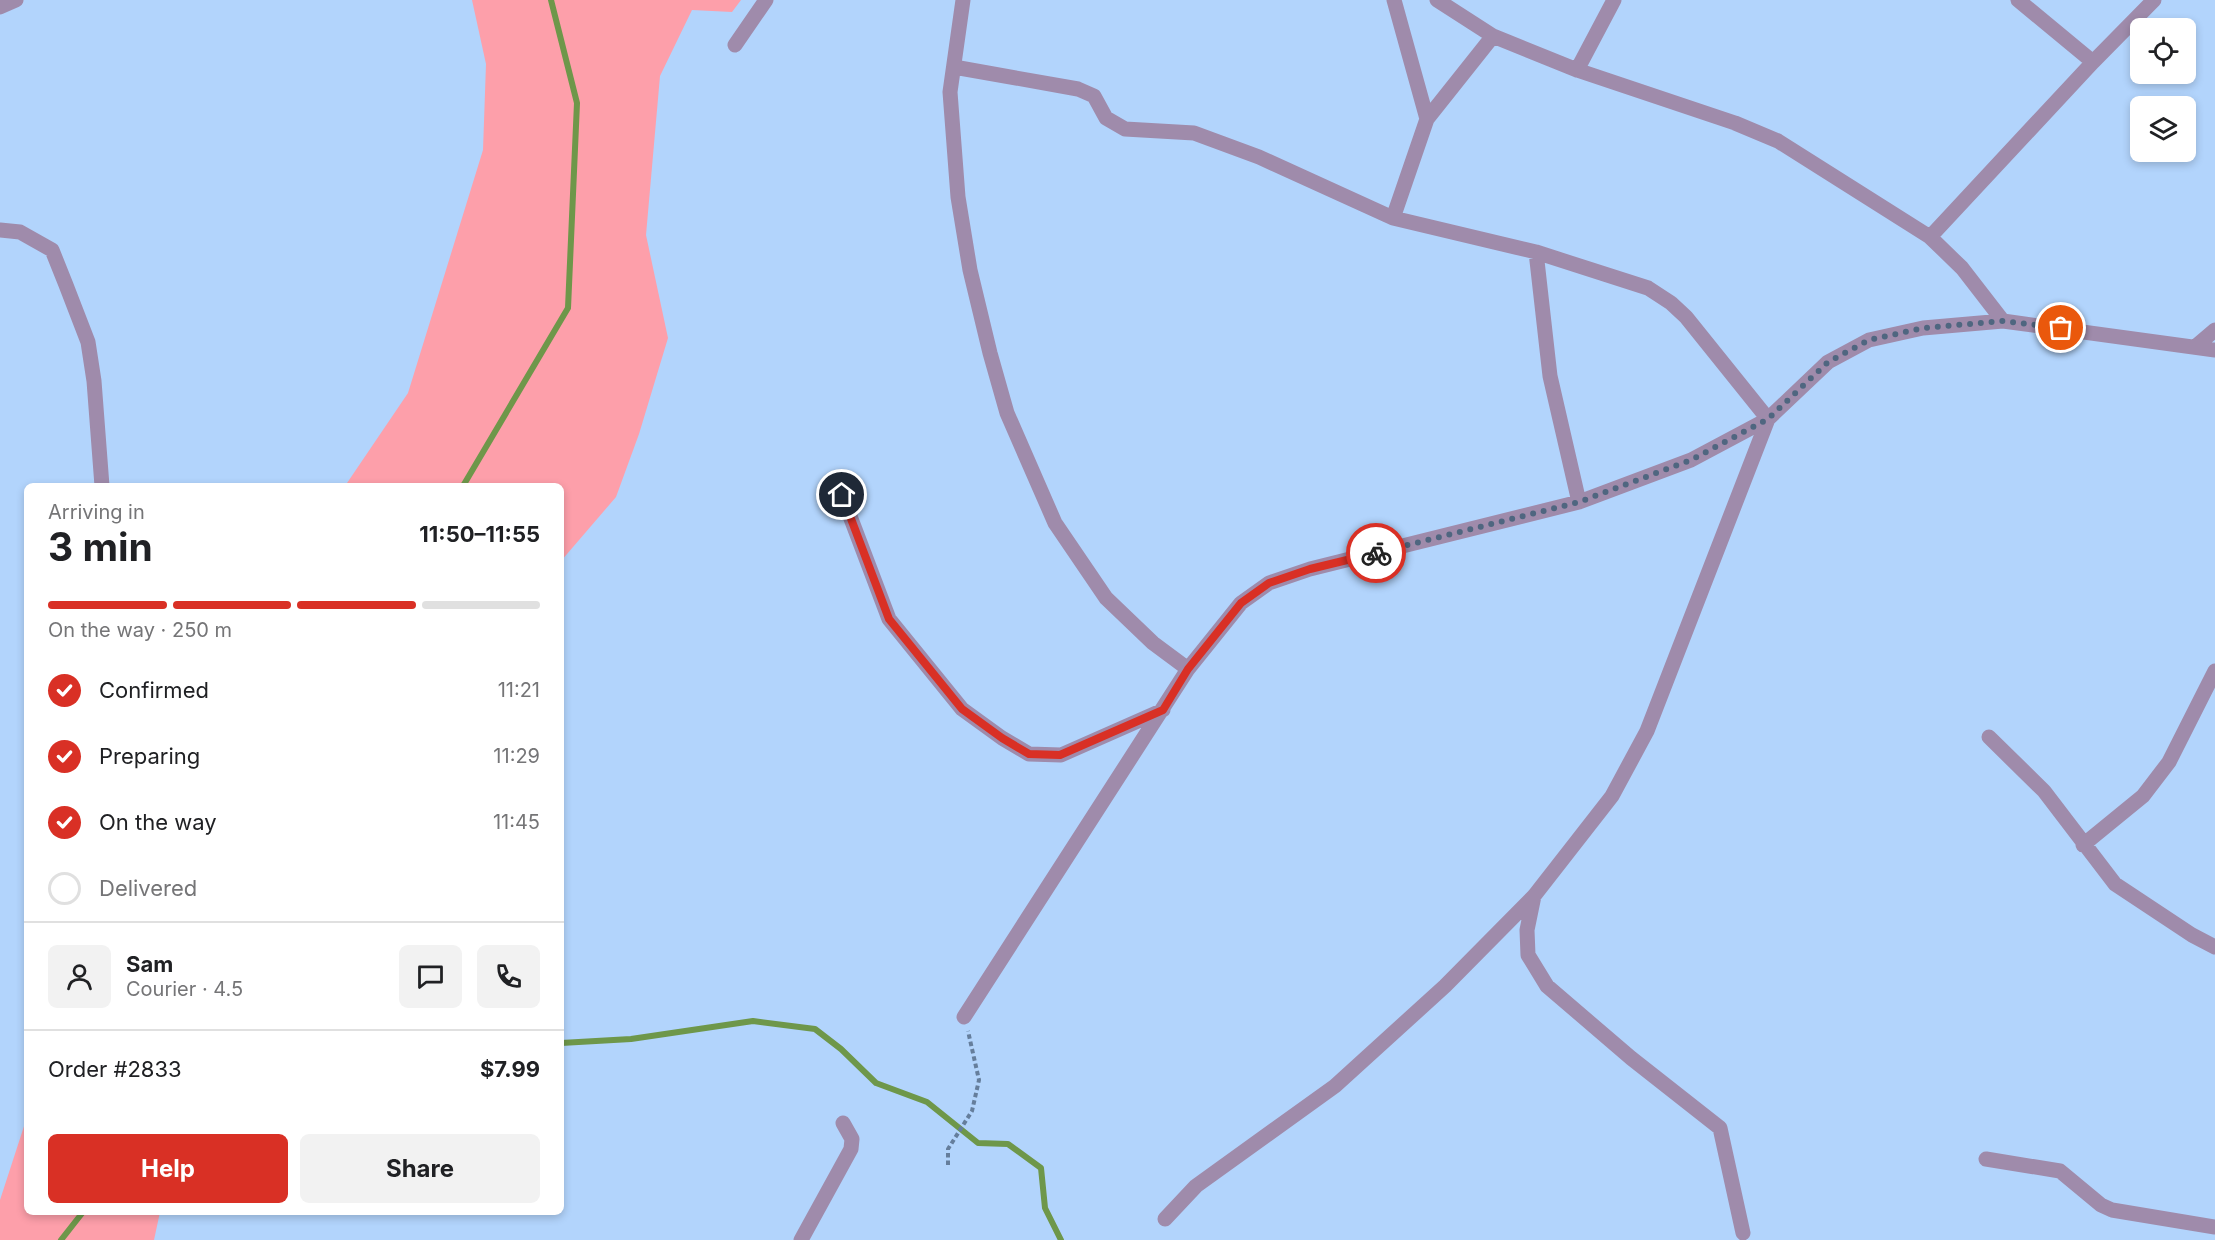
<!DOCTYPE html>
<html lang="en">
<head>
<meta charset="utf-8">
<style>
	body { margin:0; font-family:Inter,sans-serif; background:#f2f2f2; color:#202124; height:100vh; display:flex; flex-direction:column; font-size:22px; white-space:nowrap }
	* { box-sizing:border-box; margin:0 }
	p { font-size:20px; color:#757577 }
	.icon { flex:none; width:33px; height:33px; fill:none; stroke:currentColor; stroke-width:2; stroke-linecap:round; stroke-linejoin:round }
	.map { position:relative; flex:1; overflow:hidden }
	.panel { position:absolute; left:24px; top:483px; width:540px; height:732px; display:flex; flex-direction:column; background:#fff; border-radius:9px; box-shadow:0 3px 9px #0003 }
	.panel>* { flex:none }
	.controls { position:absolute; left:2130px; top:18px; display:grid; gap:12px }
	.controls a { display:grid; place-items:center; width:66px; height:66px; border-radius:9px; background:#fff; box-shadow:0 3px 9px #0003; font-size:30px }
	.pin { position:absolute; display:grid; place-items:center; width:51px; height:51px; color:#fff; margin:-26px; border:3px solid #fff; border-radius:50%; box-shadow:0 2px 6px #0007 }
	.courier { position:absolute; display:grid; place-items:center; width:60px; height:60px; margin:-30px; border:4px solid #d93025; border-radius:50%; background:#fff; color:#222; box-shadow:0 2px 8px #0007 }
	.head em { font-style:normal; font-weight:700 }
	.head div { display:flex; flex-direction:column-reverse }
	.head { display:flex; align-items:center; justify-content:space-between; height:102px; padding:0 24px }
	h1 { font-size:39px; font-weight:700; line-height:45px }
	.bar { display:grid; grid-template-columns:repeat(4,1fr); gap:9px 6px; align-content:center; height:72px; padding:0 24px }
	.bar i { height:8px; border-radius:4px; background:#e0e0e0 }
	.bar .on { background:#d93025 }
	.bar p { grid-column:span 4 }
	.line { display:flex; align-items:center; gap:15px; padding:0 24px; border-top:2px solid #e0e0e0 }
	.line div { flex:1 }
	.round { display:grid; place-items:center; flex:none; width:63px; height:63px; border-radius:9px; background:#f2f2f2 }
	ol { padding:0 24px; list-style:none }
	li { display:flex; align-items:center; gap:18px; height:66px }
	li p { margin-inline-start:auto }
	li .icon { padding:6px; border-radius:50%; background:#d93025; color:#fff; stroke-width:4 }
	li:last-child { color:#757577 }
	li i { width:33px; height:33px; border:3px solid #e0e0e0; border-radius:50% }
	.button { display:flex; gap:12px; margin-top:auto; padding:12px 24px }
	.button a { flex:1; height:69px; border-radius:9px; background:#d93025; color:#fff; font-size:24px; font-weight:700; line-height:69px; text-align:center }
	.button a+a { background:#f2f2f2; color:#202124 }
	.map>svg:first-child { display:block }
</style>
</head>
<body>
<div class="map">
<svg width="2215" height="1240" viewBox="0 0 2215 1240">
	<rect width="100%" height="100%" fill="#b2d4fc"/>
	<path fill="#fd9faa" d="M 472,0 L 741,0 L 732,12 L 692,10 L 660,76 L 646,235 L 668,338 L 639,434 L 616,497 L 561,561 L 561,486 L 345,486 L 408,393 L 483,150 L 486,64 Z
		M 27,1117 L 27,1212 L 160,1212 L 154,1240 L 0,1240 L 0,1200 Z"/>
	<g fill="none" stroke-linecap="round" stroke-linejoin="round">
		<path stroke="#6e974a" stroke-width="6" d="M 463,486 L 568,308 L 577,103 L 551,0
			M 561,1043 L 631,1039 L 753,1021 L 815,1029 L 841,1049 L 876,1083 L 927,1102 L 978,1143 L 1008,1144 L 1041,1168 L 1045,1208 L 1061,1240
			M 61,1240 L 83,1212"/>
		<path stroke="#657e9c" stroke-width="4" stroke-dasharray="4.5 3" stroke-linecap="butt" d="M 948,1165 L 948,1149 L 972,1111 L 979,1080 L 968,1031"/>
		<path stroke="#9f8bab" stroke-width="15" d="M 963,0 L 950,92 L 958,197 L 970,270 L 990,353 L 1007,413 L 1055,523 L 1106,598 L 1153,643 L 1188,669
			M 1394,0 L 1427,119
			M 1437,0 L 1493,36 L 1577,70 L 1735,123 L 1778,141 L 1930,237 L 1962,268 L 2003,321
			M 2018,0 L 2093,62
			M 0,7 L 16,0
			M 735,45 L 766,0
			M 954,67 L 1078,89 L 1094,96 L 1106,118 L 1125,129 L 1194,133 L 1259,157 L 1393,218 L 1536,252 L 1648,288 L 1671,303 L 1686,317 L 1768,419 L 1647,731 L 1612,796 L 1534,896 L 1445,986 L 1335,1086 L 1196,1186 L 1165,1219
			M 1577,70 L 1614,0
			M 1393,218 L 1427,119 L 1493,36
			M 0,230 L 20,232 L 52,250 L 66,285 L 88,342 L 94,381 L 102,486
			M 1930,237 L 2093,62 L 2154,0
			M 1536,252 L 1550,376 L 1579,502
			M 2195,347 L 2215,330
			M 842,495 L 889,619 L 962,709 L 1002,738 L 1029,754 L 1061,755 L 1163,710
			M 1989,737 L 2044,791 L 2115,884 L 2192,935 L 2215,947
			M 2083,845 L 2143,796 L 2169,762 L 2215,671
			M 1534,896 L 1527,930 L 1528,955 L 1547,986 L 1631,1058 L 1720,1128 L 1743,1233
			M 964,1017 L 1188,669 L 1241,603 L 1269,583 L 1310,569 L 1579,502 L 1691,460 L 1768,419 L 1828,362 L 1869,340 L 1923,328 L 2003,321 L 2215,350
			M 1986,1159 L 2060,1171 L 2101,1205 L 2112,1210 L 2215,1227
			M 801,1240 L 851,1149 L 852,1139 L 843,1123"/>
	</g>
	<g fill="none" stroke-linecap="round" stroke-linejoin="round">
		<path stroke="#4f6680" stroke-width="6" stroke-dasharray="0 10.8" d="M 1376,553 L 1579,502 L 1691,460 L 1768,419 L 1828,362 L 1869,340 L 1923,328 L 2003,321 L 2061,328"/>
		<path stroke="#d93025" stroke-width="8" d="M 842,495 L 889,619 L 962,709 L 1002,738 L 1029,754 L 1060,755 L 1163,710 L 1188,669 L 1241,603 L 1269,583 L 1310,569 L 1376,553"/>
	</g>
</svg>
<div class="controls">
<a><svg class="icon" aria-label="locate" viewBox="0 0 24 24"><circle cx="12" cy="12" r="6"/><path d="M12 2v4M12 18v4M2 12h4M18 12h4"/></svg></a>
<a><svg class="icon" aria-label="layers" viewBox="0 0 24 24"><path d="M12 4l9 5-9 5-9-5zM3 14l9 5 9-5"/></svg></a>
</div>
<div class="pin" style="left:2061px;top:328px;background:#ea580c"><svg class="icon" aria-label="bag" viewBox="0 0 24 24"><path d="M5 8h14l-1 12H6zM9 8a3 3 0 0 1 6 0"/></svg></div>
<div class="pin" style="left:842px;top:495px;background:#1f2937"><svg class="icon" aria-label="home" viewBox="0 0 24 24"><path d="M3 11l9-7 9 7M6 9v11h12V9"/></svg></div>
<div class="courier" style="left:1376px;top:553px"><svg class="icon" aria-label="bike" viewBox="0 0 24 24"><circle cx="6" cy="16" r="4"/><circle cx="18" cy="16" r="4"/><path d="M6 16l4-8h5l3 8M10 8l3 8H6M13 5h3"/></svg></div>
<section class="panel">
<div class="head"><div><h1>3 min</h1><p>Arriving in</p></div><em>11:50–11:55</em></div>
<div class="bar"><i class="on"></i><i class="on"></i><i class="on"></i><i></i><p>On the way · 250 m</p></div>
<ol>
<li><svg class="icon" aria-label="check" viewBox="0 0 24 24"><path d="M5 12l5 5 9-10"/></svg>Confirmed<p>11:21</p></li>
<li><svg class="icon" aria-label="check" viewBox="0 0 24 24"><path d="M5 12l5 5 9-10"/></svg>Preparing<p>11:29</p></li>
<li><svg class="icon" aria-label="check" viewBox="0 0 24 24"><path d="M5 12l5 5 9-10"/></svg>On the way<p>11:45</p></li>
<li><i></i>Delivered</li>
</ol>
<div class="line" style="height:108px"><a class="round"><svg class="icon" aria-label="person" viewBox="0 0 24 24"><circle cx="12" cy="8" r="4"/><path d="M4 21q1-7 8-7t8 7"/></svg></a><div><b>Sam</b><p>Courier · 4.5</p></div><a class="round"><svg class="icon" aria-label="chat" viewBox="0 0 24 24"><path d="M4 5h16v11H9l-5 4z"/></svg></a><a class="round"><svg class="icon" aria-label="phone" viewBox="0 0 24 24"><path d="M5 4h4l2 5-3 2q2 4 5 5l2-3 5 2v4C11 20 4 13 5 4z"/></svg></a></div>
<div class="line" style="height:78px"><div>Order #2833</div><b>$7.99</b></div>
<div class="button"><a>Help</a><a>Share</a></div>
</section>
</div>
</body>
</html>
